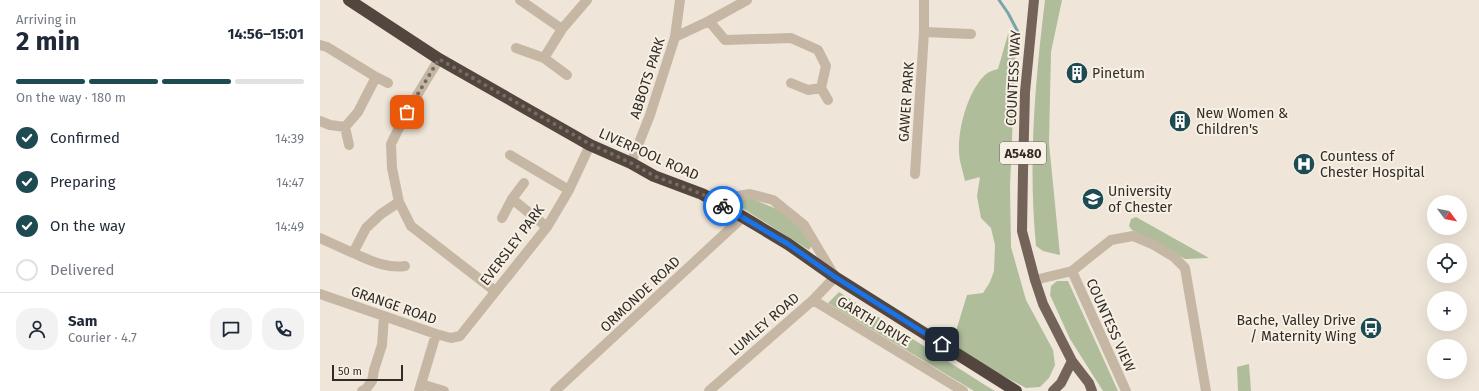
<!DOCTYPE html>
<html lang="en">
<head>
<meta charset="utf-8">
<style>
	body { margin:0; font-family:"Fira Sans",sans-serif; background:#f2f2f3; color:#1f2937; height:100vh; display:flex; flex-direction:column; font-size:15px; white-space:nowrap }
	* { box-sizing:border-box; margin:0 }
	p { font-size:13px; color:#747a83 }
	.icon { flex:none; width:22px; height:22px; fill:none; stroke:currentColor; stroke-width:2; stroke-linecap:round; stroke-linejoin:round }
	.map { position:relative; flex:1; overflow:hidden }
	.sheet { display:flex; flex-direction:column; background:#fff; width:320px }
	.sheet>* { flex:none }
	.needle { width:26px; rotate:122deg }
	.buttons { position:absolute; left:1107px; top:195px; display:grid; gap:8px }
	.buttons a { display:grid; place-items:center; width:40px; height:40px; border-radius:50%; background:#fff; box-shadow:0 4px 16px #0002; font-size:20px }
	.scale { position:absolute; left:12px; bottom:10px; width:71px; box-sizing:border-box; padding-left:4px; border:2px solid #332b26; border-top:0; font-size:11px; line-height:14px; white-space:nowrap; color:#332b26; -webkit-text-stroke:3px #f7f0e4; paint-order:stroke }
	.pin { position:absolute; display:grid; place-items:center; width:34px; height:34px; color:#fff; margin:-17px; border-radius:8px; box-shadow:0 2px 6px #0006 }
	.courier { position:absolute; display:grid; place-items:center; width:40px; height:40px; margin:-20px; border:3px solid #1a73e8; border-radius:50%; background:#fff; color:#222; box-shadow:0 1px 5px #0007 }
	.summary em { font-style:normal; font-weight:700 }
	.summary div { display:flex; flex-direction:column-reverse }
	.summary { display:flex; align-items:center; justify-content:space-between; height:68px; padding:0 16px }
	h1 { font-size:26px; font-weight:700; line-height:30px }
	.bar { display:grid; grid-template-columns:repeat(4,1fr); gap:6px 4px; align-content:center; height:48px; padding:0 16px }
	.bar i { height:5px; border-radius:3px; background:#e0e1e3 }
	.bar .active { background:#1e4a51 }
	.bar p { grid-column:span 4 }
	.line { display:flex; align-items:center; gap:10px; padding:0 16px; border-top:1px solid #e0e1e3 }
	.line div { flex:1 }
	.round { display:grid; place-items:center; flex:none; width:42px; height:42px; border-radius:16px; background:#f2f2f3 }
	ol { padding:0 16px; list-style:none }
	li { display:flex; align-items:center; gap:12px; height:44px }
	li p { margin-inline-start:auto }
	li .icon { padding:4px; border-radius:50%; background:#1e4a51; color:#fff; stroke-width:4 }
	li:last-child { color:#747a83 }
	li i { width:22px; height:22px; border:2px solid #e0e1e3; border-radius:50% }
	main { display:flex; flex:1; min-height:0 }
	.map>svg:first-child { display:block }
</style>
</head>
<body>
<main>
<section class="sheet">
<div class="summary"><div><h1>2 min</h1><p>Arriving in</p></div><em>14:56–15:01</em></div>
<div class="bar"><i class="active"></i><i class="active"></i><i class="active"></i><i></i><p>On the way · 180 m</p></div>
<ol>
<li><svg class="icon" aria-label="check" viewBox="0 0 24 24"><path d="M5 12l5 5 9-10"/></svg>Confirmed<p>14:39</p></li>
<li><svg class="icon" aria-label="check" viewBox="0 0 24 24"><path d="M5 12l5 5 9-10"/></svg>Preparing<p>14:47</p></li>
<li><svg class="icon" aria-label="check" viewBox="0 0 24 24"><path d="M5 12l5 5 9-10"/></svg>On the way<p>14:49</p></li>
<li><i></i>Delivered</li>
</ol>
<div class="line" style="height:72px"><a class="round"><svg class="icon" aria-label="person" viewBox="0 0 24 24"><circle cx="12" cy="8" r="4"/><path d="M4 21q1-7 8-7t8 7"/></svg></a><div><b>Sam</b><p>Courier · 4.7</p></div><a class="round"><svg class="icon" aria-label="chat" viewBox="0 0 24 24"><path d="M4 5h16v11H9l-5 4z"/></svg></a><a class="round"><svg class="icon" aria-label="phone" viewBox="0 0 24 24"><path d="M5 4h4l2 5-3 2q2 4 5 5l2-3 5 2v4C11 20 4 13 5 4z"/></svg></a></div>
</section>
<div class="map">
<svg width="1159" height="391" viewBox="0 0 1159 391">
	<rect width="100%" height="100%" fill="#efe6d9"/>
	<path fill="#afbd9a" d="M 725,0 L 742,0 L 731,52 L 729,143 L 740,255 L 723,251 L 716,246 C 708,164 715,82 725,0 Z
		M 688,34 L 696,43 L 690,186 L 691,247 L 706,300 L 733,350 L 735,365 L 729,378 L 720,387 L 706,388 L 666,367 L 632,344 L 647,295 L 663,293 L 670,282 L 674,271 L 675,245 L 671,228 L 661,218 L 657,196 L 660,177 L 645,181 C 643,171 639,161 639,151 C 638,128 648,91 665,75 C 668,72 674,70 678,69 Z
		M 430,198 L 457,209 L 478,224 L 492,245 L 489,250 L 416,204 L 417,199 Z
		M 816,217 L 889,258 L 865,259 L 812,230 L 809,226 L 811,219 Z
		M 737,281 L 748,281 L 798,391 L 783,391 L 750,339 L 730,295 L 731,286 Z
		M 519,292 L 665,385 L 675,391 L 654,391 L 508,303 Z
		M 929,364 L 931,391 L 918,391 L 917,367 Z"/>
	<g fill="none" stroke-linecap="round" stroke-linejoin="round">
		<path stroke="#79a5aa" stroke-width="3" d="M 679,0 L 688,13 L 699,34"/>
		<path stroke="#c6b7a5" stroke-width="10" d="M 200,0 L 242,29
			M 389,21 L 405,40 L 471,38 L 498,50 L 506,66 L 501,88 L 488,90 L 471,83
			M 604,32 L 651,34
			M 355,37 L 389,21 L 427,0
			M 0,45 L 7,47 L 56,77 L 38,112 L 25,127 L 10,125 L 0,121
			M 196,48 L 224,58 L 247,75
			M 224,58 L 242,29 L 267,0
			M 119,59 L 87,112 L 71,144 L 72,168 L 79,202 L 91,226 L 175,291
			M 56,77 L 68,83
			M 501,88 L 508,100
			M 25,127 L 29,145
			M 190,155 L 249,190
			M 311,163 L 330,115 L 355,37 L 360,0
			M 595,174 L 604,32 L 604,0
			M 192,199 L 227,227
			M 182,218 L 192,199 L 204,183
			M 0,238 L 33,253 L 46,228 L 61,214 L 79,202
			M 33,253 C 50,260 66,269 85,266
			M 752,271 L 806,391
			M 715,280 L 752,271 L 791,240 L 813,236 L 834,245 L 854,257 L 865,268 L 886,391
			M 0,294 L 116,334 L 131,338 L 140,336 L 227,227 L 249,190 L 270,145
			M 493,300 L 643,391
			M 101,384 L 124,391
			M 42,391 L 46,389 L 52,381 L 54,370 L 62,345 L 64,316
			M 99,391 L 116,334
			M 235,391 L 423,217
			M 389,391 L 493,300 L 515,277 L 484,225 L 453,200 L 430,194 L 393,200"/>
		<path stroke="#746358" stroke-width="10" d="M 714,0 L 705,92 L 703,172 L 702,231 L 715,280 L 723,304 L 752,361 L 769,383 L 772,391
			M 733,391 L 741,383 L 752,361"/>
		<path stroke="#53463e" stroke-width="12" d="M 29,0 L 119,59 L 270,145 L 311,163 L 334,176 L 382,194 L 423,217 L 468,244 L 515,277 L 696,391"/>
	</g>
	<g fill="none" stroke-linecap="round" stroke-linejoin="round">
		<path stroke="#756c65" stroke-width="4" stroke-dasharray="0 7.2" d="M 87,112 L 119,59 L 270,144 L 311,163 L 334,176 L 382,194 L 403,206"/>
		<path stroke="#1a73e8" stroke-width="5" d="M 403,206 L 468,244 L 515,277 L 622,344"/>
	</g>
	<defs>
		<g id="building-disc" transform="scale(1.15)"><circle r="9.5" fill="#1e4a51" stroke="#f7f0e4"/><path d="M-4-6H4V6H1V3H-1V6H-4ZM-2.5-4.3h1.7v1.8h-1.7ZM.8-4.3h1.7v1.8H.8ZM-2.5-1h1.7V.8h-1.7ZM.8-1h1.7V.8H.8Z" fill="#fff"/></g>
		<g id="hospital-disc" transform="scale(1.15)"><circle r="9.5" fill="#1e4a51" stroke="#f7f0e4"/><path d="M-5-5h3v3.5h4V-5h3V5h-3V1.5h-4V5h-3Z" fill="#fff"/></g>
		<g id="university-disc" transform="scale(1.15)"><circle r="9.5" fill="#1e4a51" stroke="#f7f0e4"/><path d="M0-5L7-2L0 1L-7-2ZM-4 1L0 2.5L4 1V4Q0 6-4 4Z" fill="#fff"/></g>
		<g id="bus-disc" transform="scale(1.15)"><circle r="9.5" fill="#1e4a51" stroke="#f7f0e4"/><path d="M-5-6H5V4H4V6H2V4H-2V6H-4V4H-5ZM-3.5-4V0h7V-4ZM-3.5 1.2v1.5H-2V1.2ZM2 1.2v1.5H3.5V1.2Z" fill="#fff"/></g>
	</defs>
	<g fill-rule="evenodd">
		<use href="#building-disc" x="757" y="73"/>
		<use href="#building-disc" x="860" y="121"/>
		<use href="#hospital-disc" x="984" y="164"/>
		<use href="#university-disc" x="773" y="199"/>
		<use href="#bus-disc" x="1051" y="328"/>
	</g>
	<g text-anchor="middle" stroke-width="4" stroke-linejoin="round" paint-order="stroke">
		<rect fill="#f7f0e4" stroke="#6e665f" stroke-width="1" x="680" y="142" width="46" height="22" rx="3"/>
		<g font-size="13" font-weight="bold" fill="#332b26">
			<text x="703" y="158">A5480</text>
		</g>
		<g font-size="14" fill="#332b26" stroke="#f7f0e4" text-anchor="start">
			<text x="772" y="78">Pinetum</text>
			<text x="876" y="118">New Women &amp;<tspan x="876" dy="16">Children's</tspan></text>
			<text x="1000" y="161">Countess of<tspan x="1000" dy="16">Chester Hospital</tspan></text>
			<text x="788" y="196">University<tspan x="788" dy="16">of Chester</tspan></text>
			<text x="1036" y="325" text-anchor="end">Bache, Valley Drive<tspan x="1036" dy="16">/ Maternity Wing</tspan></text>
		</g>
		<g font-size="14" fill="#332b26" stroke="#f7f0e4">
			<text transform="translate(327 78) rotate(-72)" y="5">ABBOTS PARK</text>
			<text transform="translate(693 78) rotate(-87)" y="5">COUNTESS WAY</text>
			<text transform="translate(586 102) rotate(-86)" y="5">GAWER PARK</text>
			<text transform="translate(329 154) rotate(24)" y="5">LIVERPOOL ROAD</text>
			<text transform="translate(192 245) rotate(-53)" y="5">EVERSLEY PARK</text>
			<text transform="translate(320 294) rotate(-43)" y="5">ORMONDE ROAD</text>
			<text transform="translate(74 305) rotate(19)" y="5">GRANGE ROAD</text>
			<text transform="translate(554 321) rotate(31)" y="5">GARTH DRIVE</text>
			<text transform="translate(444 324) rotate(-41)" y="5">LUMLEY ROAD</text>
			<text transform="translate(791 325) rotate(66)" y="5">COUNTESS VIEW</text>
		</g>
	</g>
</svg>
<div class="buttons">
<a><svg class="needle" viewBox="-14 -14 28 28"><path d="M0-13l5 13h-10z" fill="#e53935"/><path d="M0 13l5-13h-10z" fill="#747a83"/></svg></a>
<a><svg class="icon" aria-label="locate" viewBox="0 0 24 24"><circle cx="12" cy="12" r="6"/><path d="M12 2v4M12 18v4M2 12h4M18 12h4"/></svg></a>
<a>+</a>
<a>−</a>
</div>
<div class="scale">50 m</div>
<div class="pin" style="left:87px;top:112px;background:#ea580c"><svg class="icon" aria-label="bag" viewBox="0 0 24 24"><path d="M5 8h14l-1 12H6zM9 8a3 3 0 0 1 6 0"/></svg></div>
<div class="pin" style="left:622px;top:344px;background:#1f2937"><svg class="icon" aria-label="home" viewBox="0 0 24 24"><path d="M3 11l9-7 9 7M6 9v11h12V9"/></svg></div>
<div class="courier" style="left:403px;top:206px"><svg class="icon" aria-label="bike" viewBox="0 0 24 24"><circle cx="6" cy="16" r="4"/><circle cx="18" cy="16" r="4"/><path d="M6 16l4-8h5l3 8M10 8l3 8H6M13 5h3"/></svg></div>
</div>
</main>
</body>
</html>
